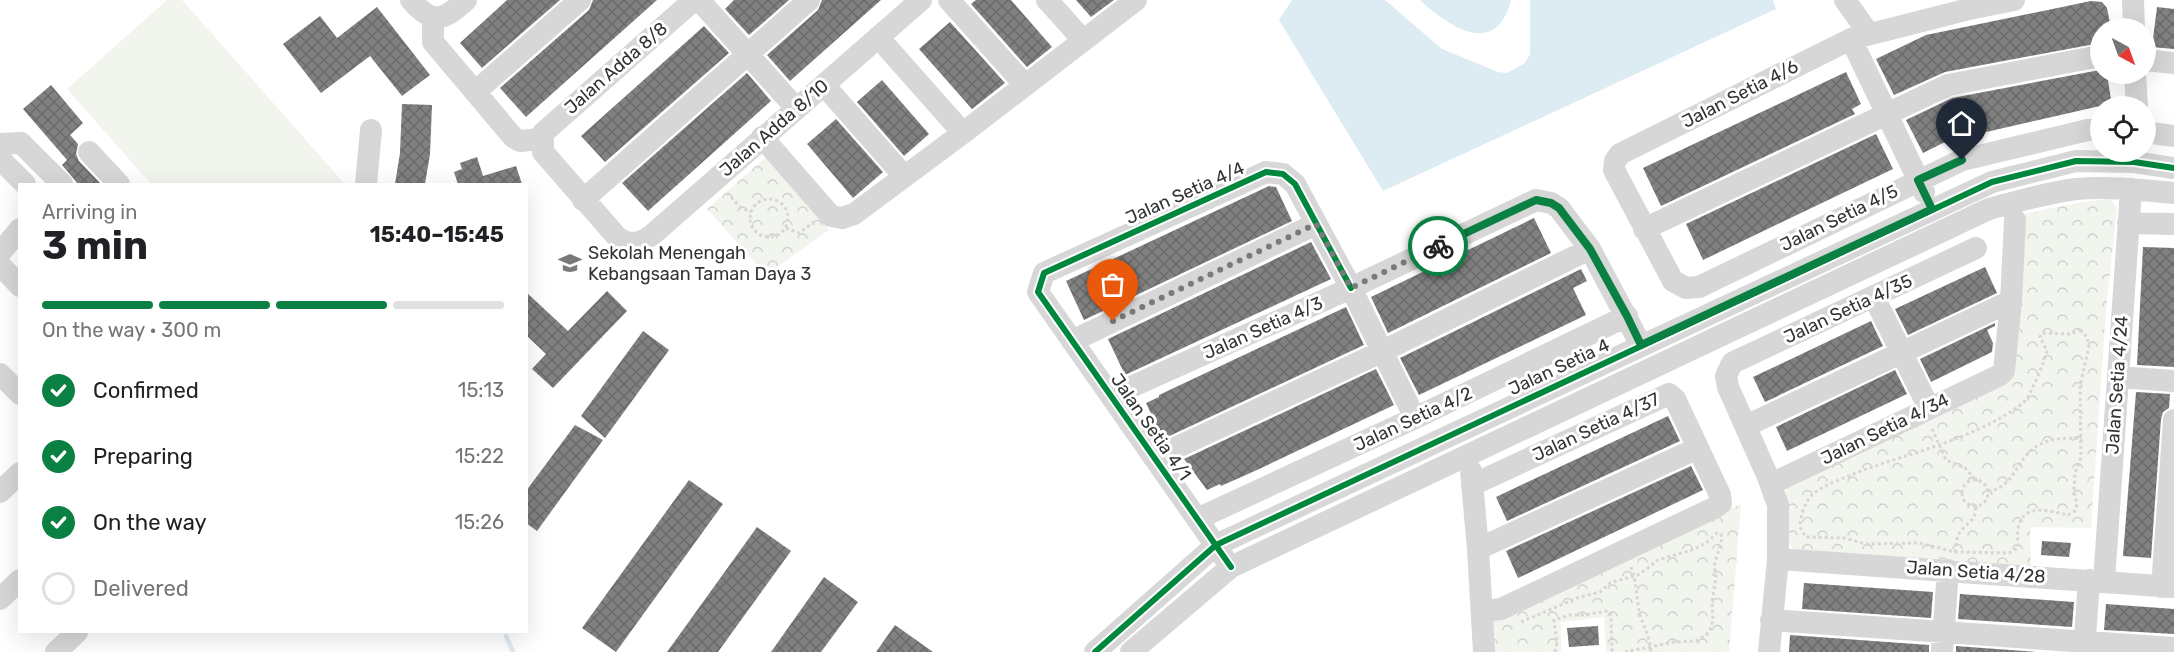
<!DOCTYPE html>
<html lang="en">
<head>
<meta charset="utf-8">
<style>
	body { margin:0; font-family:Rubik,sans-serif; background:#f6f6f6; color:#202124; height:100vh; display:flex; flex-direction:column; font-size:22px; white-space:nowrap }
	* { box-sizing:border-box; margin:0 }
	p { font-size:20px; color:#757577 }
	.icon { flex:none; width:33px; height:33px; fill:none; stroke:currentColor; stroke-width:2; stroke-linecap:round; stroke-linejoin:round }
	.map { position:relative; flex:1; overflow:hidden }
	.side { position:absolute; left:18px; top:183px; width:510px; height:450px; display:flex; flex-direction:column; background:#fff; border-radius:0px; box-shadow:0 6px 24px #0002 }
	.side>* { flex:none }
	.needle { width:39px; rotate:139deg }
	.buttons { position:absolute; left:2090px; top:18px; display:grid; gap:12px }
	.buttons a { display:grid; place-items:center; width:66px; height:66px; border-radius:50%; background:#fff; box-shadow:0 6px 24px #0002; font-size:30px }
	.pin { position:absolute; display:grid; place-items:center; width:51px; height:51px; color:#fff; margin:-62px -26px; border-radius:50% 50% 50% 0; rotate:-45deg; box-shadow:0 0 6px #0007 }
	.pin .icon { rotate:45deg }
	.courier { position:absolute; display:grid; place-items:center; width:60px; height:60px; margin:-30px; border:4px solid #0b8043; border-radius:50%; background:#fff; color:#222; box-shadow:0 2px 8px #0007 }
	.summary em { font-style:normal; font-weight:700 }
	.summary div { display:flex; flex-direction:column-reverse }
	.summary { display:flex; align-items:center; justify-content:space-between; height:102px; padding:0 24px }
	h1 { font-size:39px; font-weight:700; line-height:45px }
	.bar { display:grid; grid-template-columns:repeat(4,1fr); gap:9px 6px; align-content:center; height:72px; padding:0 24px }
	.bar i { height:8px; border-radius:4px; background:#e0e0e0 }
	.bar .on { background:#0b8043 }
	.bar p { grid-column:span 4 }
	ol { padding:0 24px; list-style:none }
	li { display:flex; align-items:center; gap:18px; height:66px }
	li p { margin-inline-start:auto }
	li .icon { padding:6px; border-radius:50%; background:#0b8043; color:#fff; stroke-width:4 }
	li:last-child { color:#757577 }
	li i { width:33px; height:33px; border:3px solid #e0e0e0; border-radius:50% }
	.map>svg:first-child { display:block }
</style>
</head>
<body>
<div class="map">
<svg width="2174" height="652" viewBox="0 0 2174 652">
	<defs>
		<pattern id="park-crowns" width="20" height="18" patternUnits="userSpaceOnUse" patternTransform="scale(1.5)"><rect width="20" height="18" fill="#f1f5ed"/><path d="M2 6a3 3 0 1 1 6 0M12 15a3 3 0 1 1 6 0" fill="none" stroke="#cfd2cc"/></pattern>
		<pattern id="building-cross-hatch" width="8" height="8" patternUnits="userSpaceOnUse" patternTransform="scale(1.5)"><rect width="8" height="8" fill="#818181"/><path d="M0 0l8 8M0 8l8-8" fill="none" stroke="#6a6a6a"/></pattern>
	</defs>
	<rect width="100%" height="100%" fill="#fff"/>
	<path fill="#f1f5ed" d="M 167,0 L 182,0 L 344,183 L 342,184 L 151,184 L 67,89 Z"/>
	<path fill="url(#park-crowns)" d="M 767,156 L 829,230 L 766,275 L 707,209 Z
		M 2111,199 L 2117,209 L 2106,310 L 2091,528 L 2030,527 L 2031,566 L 1793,550 L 1786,535 L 1786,488 L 2005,379 L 2023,214 L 2082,202 Z
		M 1741,504 L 1729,652 L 1606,652 L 1604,617 L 1561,622 L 1561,652 L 1490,652 L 1490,625 L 1494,620 Z"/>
	<path fill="#ddebf3" d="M 1292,0 L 1385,0 L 1442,49 L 1498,72 L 1507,73 L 1525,63 L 1530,54 L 1530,0 L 1773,0 L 1776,9 L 1383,191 L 1279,20 Z
		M 1420,0 L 1511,0 C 1496,59 1449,27 1420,0 Z"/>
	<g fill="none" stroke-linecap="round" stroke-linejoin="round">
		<path stroke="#ddebf3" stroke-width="4.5" d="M 506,636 L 513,652"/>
	</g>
	<path fill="url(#building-cross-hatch)" d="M 507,0 L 560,0 L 482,68 L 460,43 Z
		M 593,0 L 657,0 L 526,117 L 500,88 L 589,10 Z
		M 734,0 L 789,0 L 749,35 L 725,9 Z
		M 822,0 L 881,0 L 790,81 L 767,55 L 818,10 Z
		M 976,0 L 1011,0 L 1052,47 L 1027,67 L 971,4 Z
		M 1076,0 L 1114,0 L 1091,17 Z
		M 2091,1 L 2102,2 L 2107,8 L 2111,28 L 2100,28 L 2100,43 L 1945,72 L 1894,95 L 1876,59 L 1926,35 Z
		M 377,7 L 430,75 L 402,96 L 370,56 L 321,93 L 283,44 L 320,16 L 337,38 Z
		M 2157,7 L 2174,9 L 2174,49 L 2152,47 Z
		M 950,22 L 1005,83 L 972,109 L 919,49 Z
		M 704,26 L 729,53 L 605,162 L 581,136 Z
		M 2100,70 L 2100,74 L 2107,74 L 2112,106 L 2100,106 L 1947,141 L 1923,153 L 1906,120 L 1952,98 Z
		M 1846,72 L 1861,104 L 1852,109 L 1855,114 L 1661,206 L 1643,168 Z
		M 747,73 L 771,101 L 648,211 L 622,183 Z
		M 882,80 L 929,134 L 904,156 L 857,102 Z
		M 51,85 L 83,123 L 70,135 L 78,144 L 76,154 L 79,161 L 101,184 L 78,184 L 62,165 L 67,160 L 23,109 Z
		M 402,104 L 432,105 L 430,154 L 425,184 L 395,184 L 400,153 Z
		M 836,119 L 883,172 L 853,198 L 807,144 Z
		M 1876,134 L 1893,169 L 1703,260 L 1686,224 Z
		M 477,157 L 483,176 L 516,166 L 522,184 L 458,184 L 454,172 L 462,169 L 460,163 Z
		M 1269,186 L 1276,187 L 1292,221 L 1084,320 L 1066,281 Z
		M 1534,218 L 1551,253 L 1388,333 L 1371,297 Z
		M 1311,242 L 1331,279 L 1125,375 L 1108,339 Z
		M 2143,247 L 2174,248 L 2174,367 L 2137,365 Z
		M 1985,267 L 1997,293 L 1908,335 L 1895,309 Z
		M 1581,269 L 1587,281 L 1573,288 L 1586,315 L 1419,395 L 1400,358 Z
		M 607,291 L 627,311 L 553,388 L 532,369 L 546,354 L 526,335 L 526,292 L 568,331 Z
		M 1346,307 L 1364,345 L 1163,439 L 1146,403 L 1159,397 L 1159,395 Z
		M 1871,321 L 1883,346 L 1765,402 L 1753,377 Z
		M 1995,323 L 1995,326 L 1987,330 L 1993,343 L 1992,352 L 1931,382 L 1920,359 Z
		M 643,331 L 669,350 L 605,438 L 581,416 Z
		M 1376,369 L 1394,405 L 1257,470 L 1221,486 L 1220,484 L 1207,490 L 1184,459 Z
		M 1895,370 L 1907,394 L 1787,451 L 1776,427 Z
		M 2136,392 L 2170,394 L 2169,408 L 2163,412 L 2161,419 L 2151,558 L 2123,556 Z
		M 1668,416 L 1680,441 L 1507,521 L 1496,497 Z
		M 575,425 L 603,440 L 537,531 L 526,523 L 526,491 Z
		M 1691,466 L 1703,490 L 1518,578 L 1506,551 Z
		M 689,480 L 723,504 L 616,652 L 582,628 Z
		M 757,527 L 791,551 L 718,652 L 667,652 Z
		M 2042,541 L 2071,543 L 2069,557 L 2041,555 Z
		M 824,577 L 858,602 L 821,652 L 771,652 Z
		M 1804,583 L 1933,592 L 1931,618 L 1802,609 Z
		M 1960,594 L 2074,602 L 2072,627 L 1958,619 Z
		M 2106,604 L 2174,609 L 2174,634 L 2104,630 Z
		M 895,625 L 933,652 L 876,652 Z
		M 1598,626 L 1599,645 L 1569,647 L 1567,628 Z
		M 1790,635 L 1929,645 L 1929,652 L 1789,652 Z
		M 1956,646 L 2037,652 L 1956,652 Z"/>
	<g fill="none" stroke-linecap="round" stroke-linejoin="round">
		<path stroke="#d6d6d6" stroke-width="3" stroke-dasharray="3 3" stroke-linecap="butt" d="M 727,193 L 741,208 L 751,212
			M750 218a19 19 0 1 1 38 0a19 19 0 1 1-38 0Z
			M 786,228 L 799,233 L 814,222
			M 2080,330 L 2087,337 L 2089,346 L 2080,386 L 2081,457 L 2075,473 L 2074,491 L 2077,504 L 2075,511 L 2068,515 C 2050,511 2022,502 2018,529 C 2017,535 2018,542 2018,548 L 2009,553 L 1955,552 L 1919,543 L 1866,544 L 1844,538 L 1806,537 C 1805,535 1802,532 1801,529 C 1798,520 1805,502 1812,495 C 1822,485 1847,477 1861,471 C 1916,451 1974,439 2022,404 C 2030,398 2044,362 2047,351 L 2040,337 L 2042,333 L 2071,334 Z
			M 1932,429 L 1946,460 L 1965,468 L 1973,477 L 1972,480
			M1962 493a13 13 0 1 1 26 0a13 13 0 1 1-26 0Z
			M 1988,491 C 2026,487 2010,431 2082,439
			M 1955,552 C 1956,546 1956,537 1960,532 C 1968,521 1977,521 1975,506
			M 1631,567 C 1637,582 1636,598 1640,615 C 1644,627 1650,638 1651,652
			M 1521,622 L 1577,598 L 1600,592 L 1610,583 L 1640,574 L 1658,560 L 1692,550 L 1706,543 L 1717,533 L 1721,534 L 1722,539 L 1714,566 L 1716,577 L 1712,602 L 1713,620 L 1710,630 L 1706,635 L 1696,641 L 1674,642 L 1625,652
			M 1555,652 L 1557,642 L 1554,620 L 1570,615 L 1583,615 L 1608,611 L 1611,615 L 1612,650 L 1614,652"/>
		<path stroke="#d7d7d7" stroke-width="22" d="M 411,0 C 433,26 444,20 466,0
			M 694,0 L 543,133 L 543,152 L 617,237 C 630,246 640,244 652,235 L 921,0
			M 699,0 L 796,108
			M 949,0 L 1025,85
			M 1047,0 L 1083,40
			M 1845,0 L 1869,34
			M 2014,0 L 1969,9 L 1851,39 L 1620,154 L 1615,161 L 1614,170 L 1673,281 L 1686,288 L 1699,287 L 1962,160 L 2088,130 L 2100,130
			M 2133,0 L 2134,28
			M 433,17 L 433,42 L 513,137 L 520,141 L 542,139
			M 878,37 L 963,133
			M 1851,39 L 1924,192
			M 2145,60 L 2174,63
			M 2135,74 L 2137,106
			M 824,85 L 904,176
			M 475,92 L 580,0
			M 2145,132 L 2174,136
			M 762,137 L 831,216 L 842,218 L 854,214 L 963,133 L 1136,0
			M 0,144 L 21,143 L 62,184
			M 89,152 L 119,184
			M 0,159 L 25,184
			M 366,184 L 371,130
			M 583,200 L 809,0
			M 2128,223 L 2174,224
			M 1644,229 L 1948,85 L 2100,56
			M 0,253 L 20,229
			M 0,265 L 20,286
			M 1874,297 L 1929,408
			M 1072,341 L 1316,224
			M 0,374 L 20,394
			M 2118,377 L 2174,381
			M 1111,396 L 1351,288 L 1536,200 L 1551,203 L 1559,208 L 1590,249 L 1641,345
			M 1746,426 L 2011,301
			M 1154,458 L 1381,352 L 1590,249
			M 1471,471 L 1478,549 L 1484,652
			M 1771,484 L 2000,375 L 2004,371 L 2011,301 L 2015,220
			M 1472,485 L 1669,394 L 1675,399 L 1720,495 L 1721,503 L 1716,507 L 1501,609 L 1482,611
			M 0,492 L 20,473
			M 1197,519 L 1415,418 L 1627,316
			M 1478,549 L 1698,448
			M 1223,556 L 1038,292 L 1044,273 L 1266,172 L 1283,174 L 1295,184 L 1351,288 L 1415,418
			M 1778,559 L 2174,587
			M 2104,581 L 2131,189
			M 2162,587 L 2174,420
			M 0,599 L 20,580
			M 1771,620 L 2174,648
			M 56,652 L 77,632
			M 1095,652 L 1216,545 L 1992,182 L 2076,161 L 2134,162 L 2174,168
			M 1131,652 L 1231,567 L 1989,209 C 2018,201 2046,193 2076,189 C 2108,186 2142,190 2174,193
			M 1769,652 L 1778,559 L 1778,505 L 1768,477 L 1728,387 L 1726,376 L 1732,363 L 1976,248
			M 1942,652 L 1948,570
			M 2084,652 L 2089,580"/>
		<g stroke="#fff" stroke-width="10">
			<path id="cycleway" d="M 1231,567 L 1038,292 L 1044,273 L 1266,172 L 1283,174 L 1295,184 L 1351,288
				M 1095,652 L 1216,545 L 1992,182 L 2076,161 L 2134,162 L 2174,168"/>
		</g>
		<use href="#cycleway" stroke="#00873e" stroke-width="6"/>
	</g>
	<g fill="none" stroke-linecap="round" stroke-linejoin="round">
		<path stroke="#7a7a7a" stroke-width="6" stroke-dasharray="0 10.8" d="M 1113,321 L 1316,224 L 1351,288 L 1438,246"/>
		<path stroke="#0b8043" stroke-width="8" d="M 1438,246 L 1536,200 L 1551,203 L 1559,208 L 1590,249 L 1627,316 L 1641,345 L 1932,209 L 1918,180 L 1962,160"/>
	</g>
	<defs>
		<g id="school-bare" transform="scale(1.8)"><path d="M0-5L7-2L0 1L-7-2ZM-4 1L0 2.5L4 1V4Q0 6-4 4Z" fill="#7a7a7a" stroke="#fff" stroke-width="2.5" paint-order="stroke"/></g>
	</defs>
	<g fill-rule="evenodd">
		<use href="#school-bare" x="570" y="263"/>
	</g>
	<g text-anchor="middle" stroke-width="6" stroke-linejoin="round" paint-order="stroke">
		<g font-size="18" fill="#333" stroke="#fff">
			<text transform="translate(616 68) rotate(-41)" y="6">Jalan Adda 8/8</text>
			<text transform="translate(1740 94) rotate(-27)" y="6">Jalan Setia 4/6</text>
			<text transform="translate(774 128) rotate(-41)" y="6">Jalan Adda 8/10</text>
			<text transform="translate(1185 193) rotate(-24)" y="6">Jalan Setia 4/4</text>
			<text transform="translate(1839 218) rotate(-26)" y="6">Jalan Setia 4/5</text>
			<text transform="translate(1848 309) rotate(-25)" y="6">Jalan Setia 4/35</text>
			<text transform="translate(1263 328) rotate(-24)" y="6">Jalan Setia 4/3</text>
			<text transform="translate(1559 367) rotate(-25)" y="6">Jalan Setia 4</text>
			<text transform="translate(2117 385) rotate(-86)" y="6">Jalan Setia 4/24</text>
			<text transform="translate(1413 419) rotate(-25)" y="6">Jalan Setia 4/2</text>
			<text transform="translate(1151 427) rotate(55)" y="6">Jalan Setia 4/1</text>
			<text transform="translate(1596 427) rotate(-25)" y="6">Jalan Setia 4/37</text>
			<text transform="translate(1885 429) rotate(-26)" y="6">Jalan Setia 4/34</text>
			<text transform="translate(1976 572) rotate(4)" y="6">Jalan Setia 4/28</text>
		</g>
		<g font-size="18" fill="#333" stroke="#fff" text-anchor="start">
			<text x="588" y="259">Sekolah Menengah<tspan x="588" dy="21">Kebangsaan Taman Daya 3</tspan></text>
		</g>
	</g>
</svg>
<div class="buttons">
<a><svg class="needle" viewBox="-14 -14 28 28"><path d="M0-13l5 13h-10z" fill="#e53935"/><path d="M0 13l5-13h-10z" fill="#757577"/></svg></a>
<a><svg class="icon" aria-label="locate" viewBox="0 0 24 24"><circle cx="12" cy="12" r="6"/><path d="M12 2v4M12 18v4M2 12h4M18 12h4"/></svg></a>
</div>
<div class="pin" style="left:1113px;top:321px;background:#ea580c"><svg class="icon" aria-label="bag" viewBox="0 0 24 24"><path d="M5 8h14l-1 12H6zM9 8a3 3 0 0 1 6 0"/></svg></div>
<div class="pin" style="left:1962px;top:160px;background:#1f2937"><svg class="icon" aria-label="home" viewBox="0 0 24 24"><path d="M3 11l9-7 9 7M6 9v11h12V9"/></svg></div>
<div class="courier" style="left:1438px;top:246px"><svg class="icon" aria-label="bike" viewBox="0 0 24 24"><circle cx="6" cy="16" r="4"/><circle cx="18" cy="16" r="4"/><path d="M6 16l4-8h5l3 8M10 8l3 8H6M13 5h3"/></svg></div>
<section class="side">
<div class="summary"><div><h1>3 min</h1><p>Arriving in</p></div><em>15:40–15:45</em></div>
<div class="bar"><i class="on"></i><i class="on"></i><i class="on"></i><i></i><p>On the way · 300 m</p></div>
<ol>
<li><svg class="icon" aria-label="check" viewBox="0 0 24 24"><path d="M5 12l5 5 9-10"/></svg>Confirmed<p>15:13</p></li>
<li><svg class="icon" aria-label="check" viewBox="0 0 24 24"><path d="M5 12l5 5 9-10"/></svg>Preparing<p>15:22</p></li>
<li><svg class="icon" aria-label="check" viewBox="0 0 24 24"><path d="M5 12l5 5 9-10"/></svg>On the way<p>15:26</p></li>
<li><i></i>Delivered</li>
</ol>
</section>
</div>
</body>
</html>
